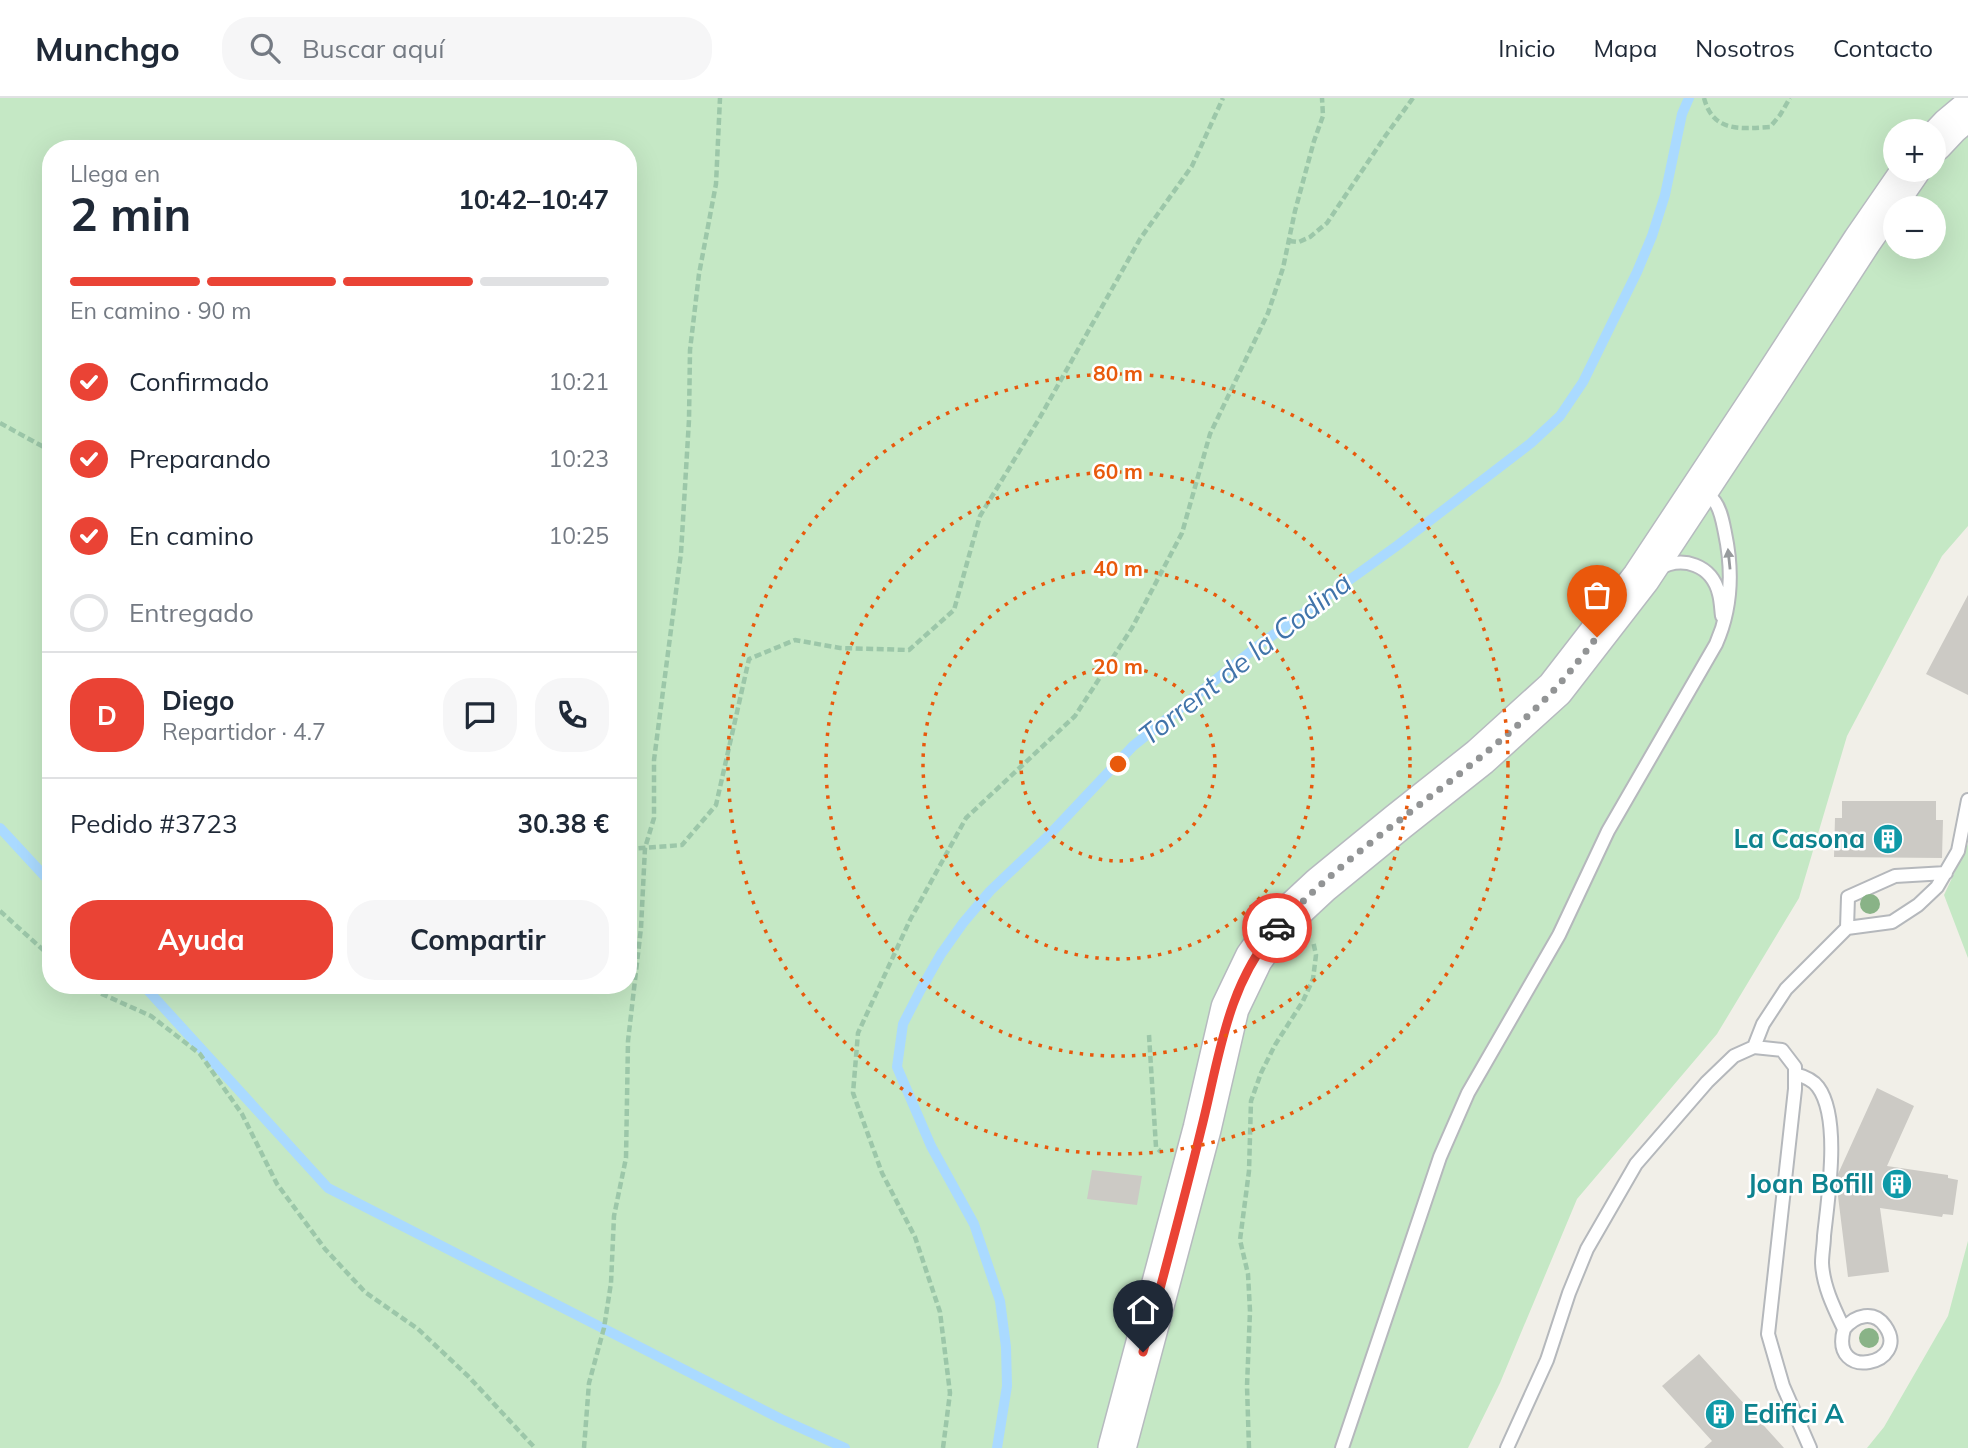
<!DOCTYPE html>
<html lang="es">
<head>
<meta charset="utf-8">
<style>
	body { margin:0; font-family:Mulish,sans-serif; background:#f6f6f7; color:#1f2937; height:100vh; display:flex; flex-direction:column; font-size:26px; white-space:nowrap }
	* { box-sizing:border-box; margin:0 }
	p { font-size:23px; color:#747a83 }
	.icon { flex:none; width:38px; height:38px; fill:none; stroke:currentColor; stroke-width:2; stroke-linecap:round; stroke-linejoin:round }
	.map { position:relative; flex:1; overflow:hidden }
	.sheet { position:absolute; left:42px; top:42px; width:595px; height:854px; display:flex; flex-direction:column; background:#fff; border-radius:28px; box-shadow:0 7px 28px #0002 }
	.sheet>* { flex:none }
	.tools { position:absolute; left:1883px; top:21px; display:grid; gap:14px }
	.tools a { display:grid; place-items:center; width:63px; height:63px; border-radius:50%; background:#fff; box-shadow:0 7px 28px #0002; font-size:35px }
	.pin { position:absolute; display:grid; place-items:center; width:60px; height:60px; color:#fff; margin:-72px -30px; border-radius:50% 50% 50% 0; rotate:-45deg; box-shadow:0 0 7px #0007 }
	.pin .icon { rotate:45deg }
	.courier { position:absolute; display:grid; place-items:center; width:70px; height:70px; margin:-35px; border:5px solid #ea4335; border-radius:50%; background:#fff; color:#222; box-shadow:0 2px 9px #0007 }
	.head em { font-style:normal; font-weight:700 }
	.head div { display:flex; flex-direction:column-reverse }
	.head { display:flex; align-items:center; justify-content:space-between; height:119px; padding:0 28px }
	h1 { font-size:46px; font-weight:700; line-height:52px }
	.bar { display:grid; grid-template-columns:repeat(4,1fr); gap:10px 7px; align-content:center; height:84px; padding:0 28px }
	.bar i { height:9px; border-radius:5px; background:#e0e1e3 }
	.bar .current { background:#ea4335 }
	.bar p { grid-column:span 4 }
	.line { display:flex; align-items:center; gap:18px; padding:0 28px; border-top:2px solid #e0e1e3 }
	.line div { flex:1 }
	.round { display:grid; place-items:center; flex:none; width:74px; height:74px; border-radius:28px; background:#f6f6f7 }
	ol { padding:0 28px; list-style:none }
	li { display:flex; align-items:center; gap:21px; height:77px }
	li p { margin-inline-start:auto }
	li .icon { padding:7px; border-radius:50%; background:#ea4335; color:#fff; stroke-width:4 }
	li:last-child { color:#747a83 }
	li i { width:38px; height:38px; border:4px solid #e0e1e3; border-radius:50% }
	.cta { display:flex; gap:14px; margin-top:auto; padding:14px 28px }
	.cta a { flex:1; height:80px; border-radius:28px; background:#ea4335; color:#fff; font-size:28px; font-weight:700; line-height:80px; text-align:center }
	.cta a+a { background:#f6f6f7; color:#1f2937 }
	header { display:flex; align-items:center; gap:42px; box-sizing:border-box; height:98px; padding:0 35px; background:#fff; border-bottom:2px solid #e0e1e3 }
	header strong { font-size:33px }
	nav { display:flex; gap:38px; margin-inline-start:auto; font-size:24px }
	.search { width:490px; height:63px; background:#f6f6f7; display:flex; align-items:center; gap:18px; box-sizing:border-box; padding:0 24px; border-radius:28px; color:#747a83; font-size:26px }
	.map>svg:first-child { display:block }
</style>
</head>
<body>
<header>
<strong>Munchgo</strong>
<div class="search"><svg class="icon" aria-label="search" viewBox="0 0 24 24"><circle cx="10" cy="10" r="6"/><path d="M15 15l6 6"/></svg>Buscar aquí</div>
<nav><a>Inicio</a><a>Mapa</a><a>Nosotros</a><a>Contacto</a></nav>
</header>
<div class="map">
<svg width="1968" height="1350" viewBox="0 0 1968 1350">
	<rect width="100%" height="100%" fill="#f1efe8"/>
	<path fill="#c5e8c5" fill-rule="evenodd" d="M 0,0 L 1968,0 L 1968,428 L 1942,458 L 1847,638 L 1799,800 L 1717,936 L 1577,1101 L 1500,1285 L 1468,1350 L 0,1350 ZM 1895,33 L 1934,33 L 1934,72 L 1895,72 ZM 51,51 L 628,51 L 628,887 L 51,887 ZM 1895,110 L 1934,110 L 1934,149 L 1895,149 Z
		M 1968,746 L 1968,860 L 1944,797 Z
		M 1968,1143 L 1968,1350 L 1867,1350 L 1884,1329 L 1948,1218 Z"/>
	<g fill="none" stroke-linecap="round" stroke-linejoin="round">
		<path stroke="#aadaff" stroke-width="10" d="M 0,730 L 51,785
			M 143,887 L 328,1090 L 781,1321 L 845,1350
			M 997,1350 L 1007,1288 L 1006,1249 L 1000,1203 L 974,1126 L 931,1048 L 897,969 L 903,926 L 921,891 L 941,856 L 963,825 L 990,793 L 1051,735 L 1133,648 L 1259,547 L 1398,447 L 1531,345 L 1560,318 L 1583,284 L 1637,174 L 1652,138 L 1665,97 L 1682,16 L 1689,0"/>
	</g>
	<path fill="#cccac5" d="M 1968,497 L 1968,597 L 1926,576 Z
		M 1842,703 L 1936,703 L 1936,722 L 1943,722 L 1942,760 L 1834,759 L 1835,720 L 1842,720 Z
		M 1877,990 L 1914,1008 L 1887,1068 L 1948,1077 L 1948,1080 L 1958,1082 L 1953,1117 L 1943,1116 L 1942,1119 L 1880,1110 L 1889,1174 L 1848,1179 L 1837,1090 L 1838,1076 Z
		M 1092,1072 L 1142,1078 L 1137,1107 L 1087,1101 Z
		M 1699,1256 L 1784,1350 L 1704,1350 L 1712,1343 L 1662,1288 Z"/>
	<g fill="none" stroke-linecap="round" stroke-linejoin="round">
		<g stroke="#b5b8bc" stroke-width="16">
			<path id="lane" d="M 1658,471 C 1683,457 1712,467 1719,496 C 1721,503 1721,511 1722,518
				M 1847,830 L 1848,799 L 1895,778 L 1946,775
				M 1754,949 L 1763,926 L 1786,891 L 1847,830 L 1892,824 L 1918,807 L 1937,789 L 1958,753 L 1968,702
				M 1795,976 C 1803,978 1813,982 1818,989 C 1841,1020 1828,1100 1824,1138 C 1824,1146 1822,1156 1822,1165 C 1823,1188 1834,1210 1844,1231 C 1829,1285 1912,1266 1885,1228 C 1874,1212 1855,1217 1844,1231
				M 1342,1350 L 1440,1059 L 1468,995 L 1559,837 L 1608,733 L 1716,546 C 1732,510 1733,473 1725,435 C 1723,425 1721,412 1715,404 C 1712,400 1707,396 1703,393
				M 1507,1350 L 1547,1262 L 1569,1195 L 1587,1151 L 1636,1066 L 1707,984 L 1734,958 L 1754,949 L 1782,952 L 1795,969 L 1795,991 L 1768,1236 L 1783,1288 L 1810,1350"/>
		</g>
		<g stroke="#b6babf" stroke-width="40">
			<path id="secondary" d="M 1934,45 L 1950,28 L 1968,13
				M 1117,1350 L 1202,1031 L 1230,910 L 1254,860 L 1270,838 L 1292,814 L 1321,787 L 1398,724 L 1480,659 L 1555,591 L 1641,480 L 1766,291 L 1862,143 L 1911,72"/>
		</g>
		<path stroke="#9cc7a9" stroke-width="4.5" stroke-dasharray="7 3.5" stroke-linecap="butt" d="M 1704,0 C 1713,34 1739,31 1770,29 L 1780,17 L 1790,0
			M 1289,143 L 1299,144 L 1310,139 L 1327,125 L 1386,37 L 1413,0
			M 0,325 L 51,353
			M 628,751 L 682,747 L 716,707 L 749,561 L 795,542 L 840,550 L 909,552 L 954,512 L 980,418 L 1039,321 L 1140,141 L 1192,68 L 1223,0
			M 0,813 L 51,859
			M 82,887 L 151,918 L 200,956 L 242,1016 L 277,1086 L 325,1151 L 365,1194 L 418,1231 L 468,1278 L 535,1350
			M 1149,937 L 1156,1049 L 1161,1054
			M 584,1350 L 589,1285 L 604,1230 L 611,1185 L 614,1118 L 626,1060 L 628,943 L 641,830 L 645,750 L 654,720 L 654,662 L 681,455 L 689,322 L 690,252 L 699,176 L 716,86 L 720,0
			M 943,1350 L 950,1295 L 940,1214 L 915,1139 L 882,1075 L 853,995 L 858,935 L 910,822 L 966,720 L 1075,618 L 1132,530 L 1182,435 L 1210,336 L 1268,215 L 1283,170 L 1295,113 L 1314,43 L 1323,18 L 1322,0
			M 1249,1350 L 1247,1288 L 1250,1213 L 1248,1176 L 1240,1142 L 1249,1073 L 1251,1003 L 1261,975 L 1275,947 L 1303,903 L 1313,881 L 1316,857 L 1313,843"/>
		<use href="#lane" stroke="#fff" stroke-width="12"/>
		<use href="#secondary" stroke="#fff" stroke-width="37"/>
	</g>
	<g fill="#89b387">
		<circle cx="1870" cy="806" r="10"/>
		<circle cx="1869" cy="1240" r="10"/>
	</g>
	<defs><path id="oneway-solid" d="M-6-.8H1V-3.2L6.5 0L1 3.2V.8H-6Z" transform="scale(1.75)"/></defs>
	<use fill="#979a9d" href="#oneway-solid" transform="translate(1729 461) rotate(-96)"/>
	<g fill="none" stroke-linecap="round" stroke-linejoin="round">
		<path stroke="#929495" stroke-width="7" stroke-dasharray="0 12.6" d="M 1277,830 C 1359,740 1469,681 1553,593 C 1569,576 1583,557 1597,539"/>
		<path stroke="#ea4335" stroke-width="9" d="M 1143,1254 C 1163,1180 1183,1106 1201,1032 C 1219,962 1226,887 1277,830"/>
	</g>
	<g fill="none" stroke="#e8590c" stroke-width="3.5" stroke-dasharray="3.5 7">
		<circle cx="1118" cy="666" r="97"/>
		<circle cx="1118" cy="666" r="195"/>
		<circle cx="1118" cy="666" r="292"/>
		<circle cx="1118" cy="666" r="390"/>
	</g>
	<defs>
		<g id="building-disc" transform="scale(1.575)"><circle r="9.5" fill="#0f9aa8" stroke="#fff"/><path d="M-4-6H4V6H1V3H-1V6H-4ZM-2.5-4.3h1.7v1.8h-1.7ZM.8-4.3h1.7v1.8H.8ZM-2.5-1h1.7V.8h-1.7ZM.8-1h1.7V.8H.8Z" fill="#fff"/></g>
	</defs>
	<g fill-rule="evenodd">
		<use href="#building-disc" x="1888" y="741"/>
		<use href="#building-disc" x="1897" y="1086"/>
		<use href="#building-disc" x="1720" y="1316"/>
	</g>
	<g text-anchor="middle" stroke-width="5" stroke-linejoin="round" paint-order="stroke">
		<g font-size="26" font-weight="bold" fill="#0d838f" stroke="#fff" text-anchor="end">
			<text x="1865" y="750">La Casona</text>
			<text x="1874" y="1095">Joan Bofill</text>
			<text x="1743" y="1325" text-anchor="start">Edifici A</text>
		</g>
		<g font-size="28" font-style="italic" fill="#4174aa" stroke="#fff">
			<text transform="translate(1245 561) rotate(-38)" y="10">Torrent de la Codina</text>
		</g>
	</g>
	<circle cx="1118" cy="666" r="10" fill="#e8590c" stroke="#fff" stroke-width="3.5"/>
	<g font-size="21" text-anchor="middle" font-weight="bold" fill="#e8590c" stroke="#fff" stroke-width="5" stroke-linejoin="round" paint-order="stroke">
		<text x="1118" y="283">80 m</text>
		<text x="1118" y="381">60 m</text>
		<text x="1118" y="478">40 m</text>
		<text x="1118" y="576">20 m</text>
	</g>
</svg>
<div class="tools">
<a>+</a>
<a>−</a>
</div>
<div class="pin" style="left:1597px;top:539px;background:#ea580c"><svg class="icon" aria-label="bag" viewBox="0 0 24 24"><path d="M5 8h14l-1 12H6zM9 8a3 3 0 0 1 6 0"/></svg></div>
<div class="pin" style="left:1143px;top:1254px;background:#1f2937"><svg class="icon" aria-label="home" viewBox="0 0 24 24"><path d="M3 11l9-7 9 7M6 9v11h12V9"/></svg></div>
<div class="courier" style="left:1277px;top:830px"><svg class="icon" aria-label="car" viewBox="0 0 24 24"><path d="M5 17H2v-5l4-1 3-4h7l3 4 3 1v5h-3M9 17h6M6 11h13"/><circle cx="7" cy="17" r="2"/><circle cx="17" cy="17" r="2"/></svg></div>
<section class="sheet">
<div class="head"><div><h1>2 min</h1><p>Llega en</p></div><em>10:42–10:47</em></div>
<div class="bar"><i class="current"></i><i class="current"></i><i class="current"></i><i></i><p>En camino · 90 m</p></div>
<ol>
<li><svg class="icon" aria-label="check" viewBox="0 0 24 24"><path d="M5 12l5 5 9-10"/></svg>Confirmado<p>10:21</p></li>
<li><svg class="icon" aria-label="check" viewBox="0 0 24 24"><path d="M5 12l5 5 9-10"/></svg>Preparando<p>10:23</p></li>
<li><svg class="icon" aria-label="check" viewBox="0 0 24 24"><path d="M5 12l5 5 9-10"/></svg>En camino<p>10:25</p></li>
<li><i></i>Entregado</li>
</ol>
<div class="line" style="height:126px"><b class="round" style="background:#ea4335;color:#fff">D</b><div><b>Diego</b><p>Repartidor · 4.7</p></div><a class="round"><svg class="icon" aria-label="chat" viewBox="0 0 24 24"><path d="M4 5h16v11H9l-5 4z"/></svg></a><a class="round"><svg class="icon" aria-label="phone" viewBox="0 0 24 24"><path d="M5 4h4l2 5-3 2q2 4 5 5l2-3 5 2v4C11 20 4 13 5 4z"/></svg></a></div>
<div class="line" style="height:91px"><div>Pedido #3723</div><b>30.38 €</b></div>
<div class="cta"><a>Ayuda</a><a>Compartir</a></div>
</section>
</div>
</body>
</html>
